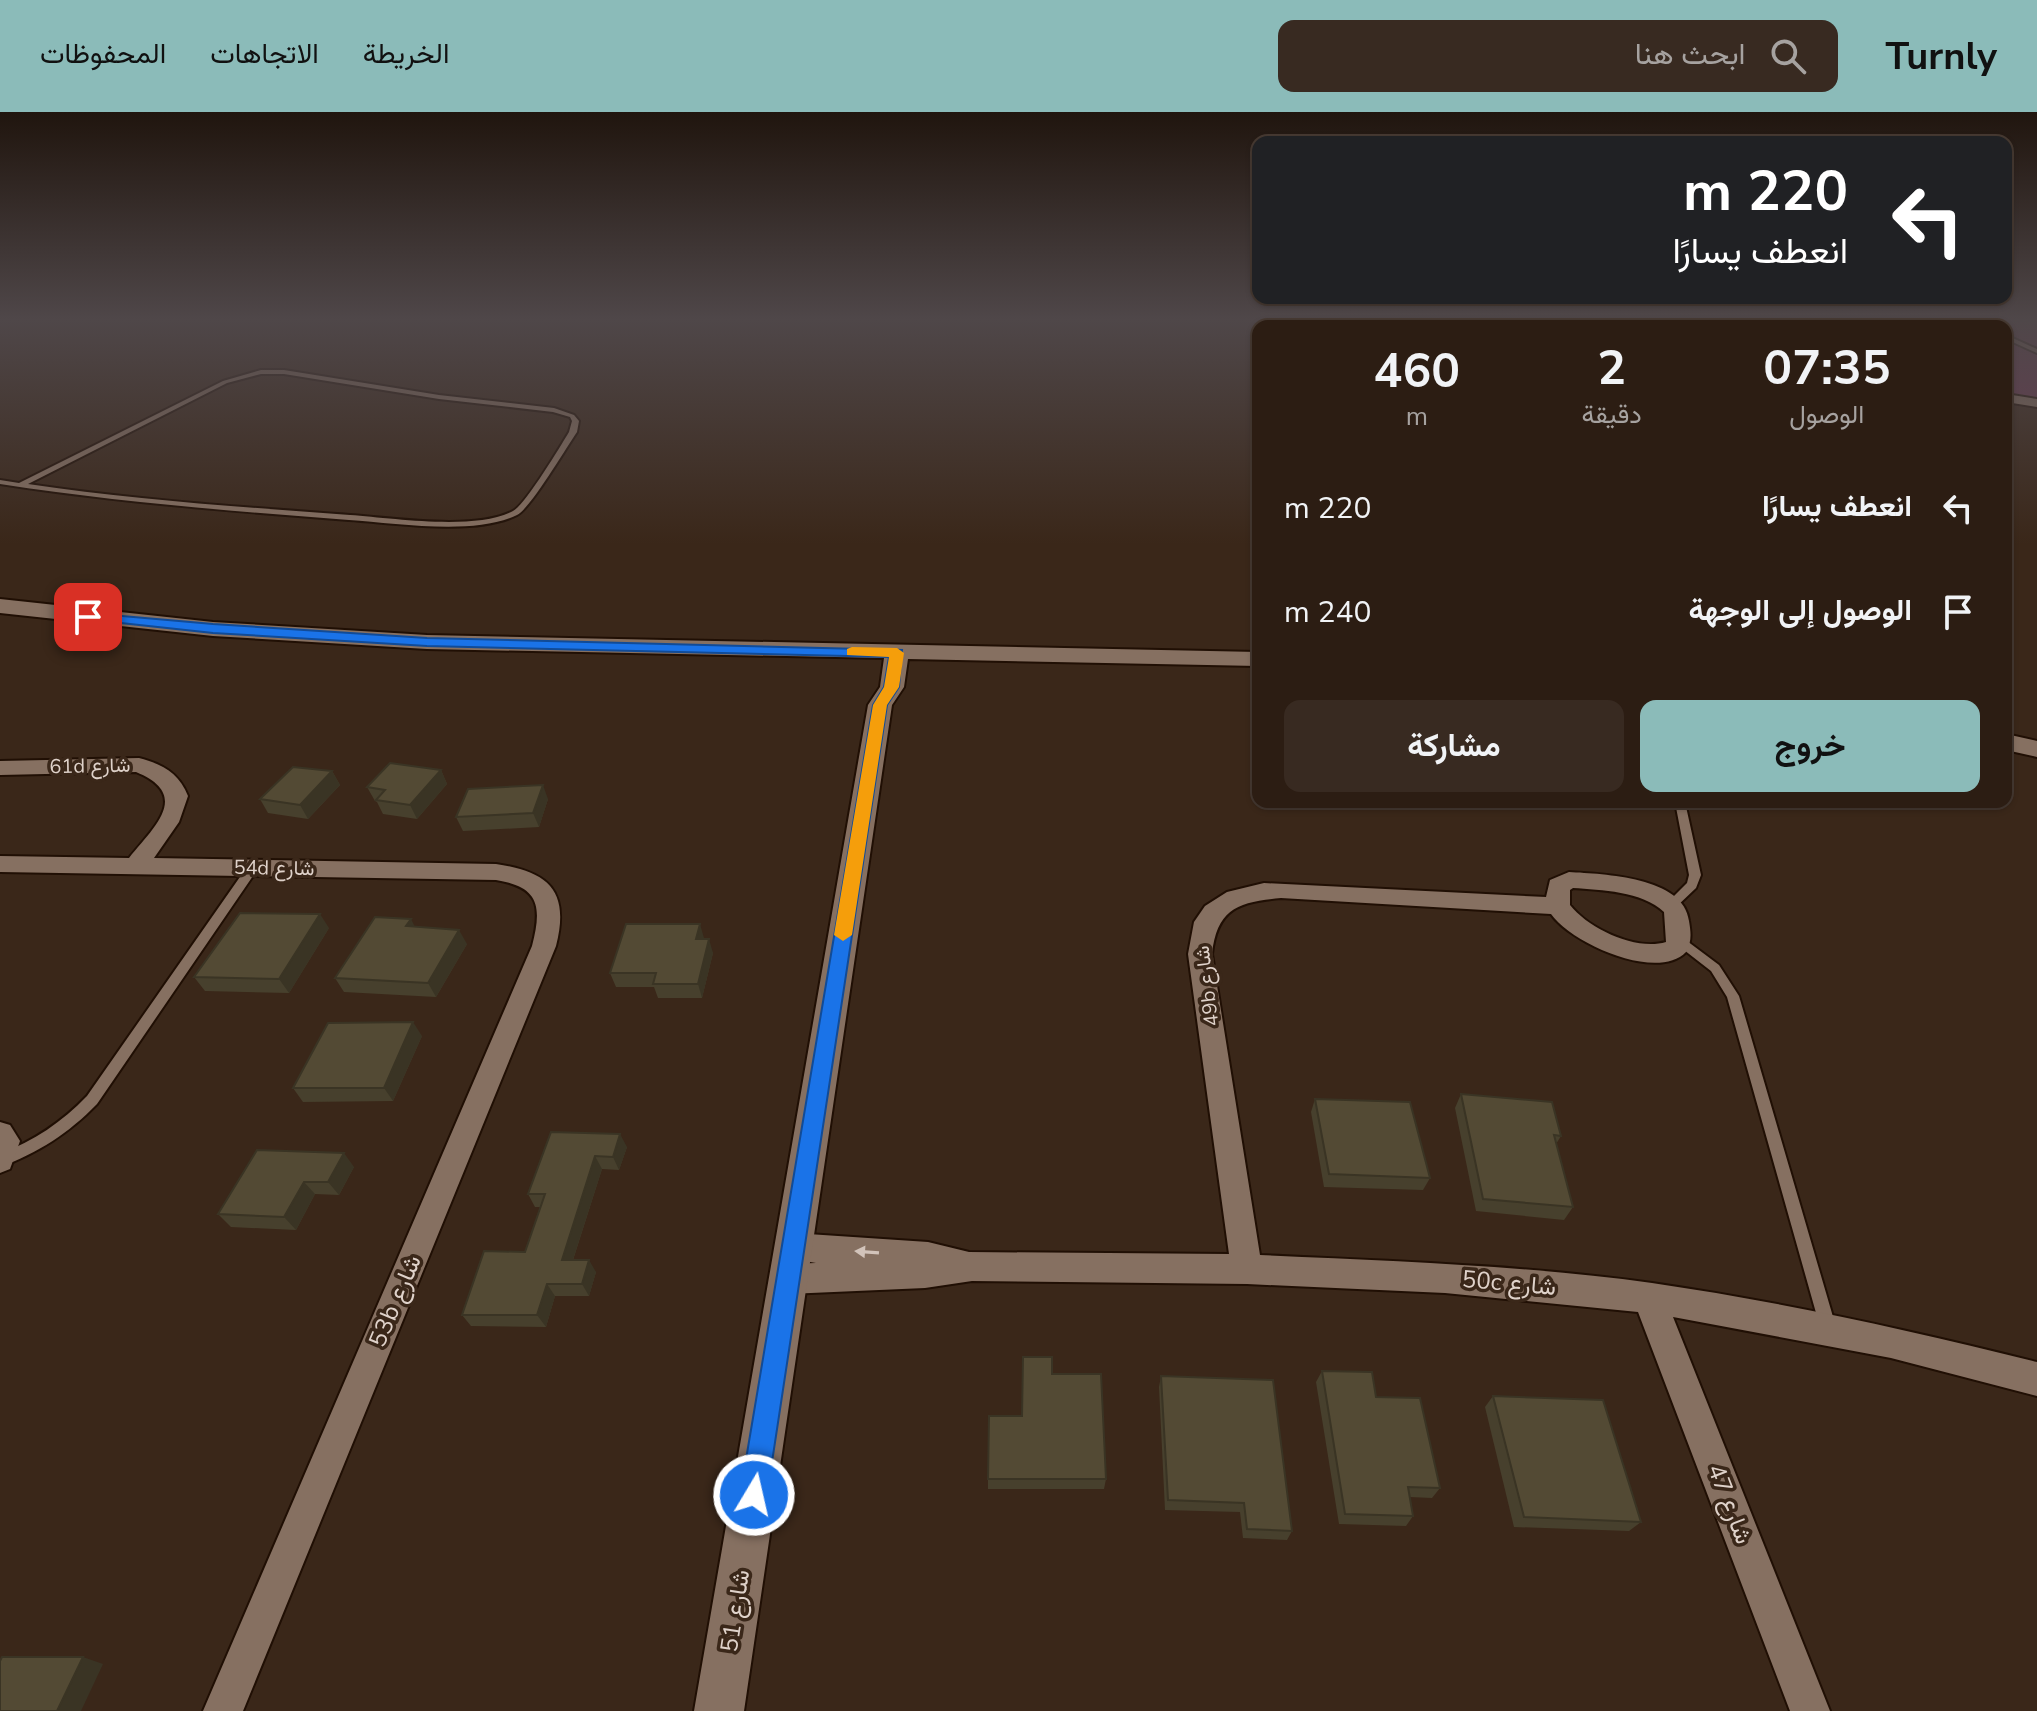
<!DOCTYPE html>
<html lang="ar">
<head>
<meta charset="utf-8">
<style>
	:root { --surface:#2c1d13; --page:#382a21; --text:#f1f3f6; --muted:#a6a2a0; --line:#483b33; --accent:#8bbbb9 }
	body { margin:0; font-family:"Nunito Sans",Vazirmatn,sans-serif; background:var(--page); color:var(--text); direction:rtl; height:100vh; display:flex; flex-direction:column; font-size:30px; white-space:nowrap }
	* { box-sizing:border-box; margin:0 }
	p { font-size:26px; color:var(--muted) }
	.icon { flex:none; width:44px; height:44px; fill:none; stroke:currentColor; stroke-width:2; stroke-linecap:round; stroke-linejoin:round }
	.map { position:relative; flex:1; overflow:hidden; direction:ltr }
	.panel { position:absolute; left:1252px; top:208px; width:760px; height:488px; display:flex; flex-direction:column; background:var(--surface); border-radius:16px; box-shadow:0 2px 6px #0004,0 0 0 2px var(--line); direction:rtl }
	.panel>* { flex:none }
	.hud { position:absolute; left:1252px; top:24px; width:760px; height:168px; border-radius:16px; box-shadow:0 2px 6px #0004,0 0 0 2px var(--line); direction:rtl; background:#202124; color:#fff; overflow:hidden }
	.pin { position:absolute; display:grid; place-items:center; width:68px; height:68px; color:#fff; margin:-34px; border-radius:16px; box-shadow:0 4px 12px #0006 }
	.me { position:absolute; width:88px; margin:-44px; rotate:9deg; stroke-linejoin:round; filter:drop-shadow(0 0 6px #0008) }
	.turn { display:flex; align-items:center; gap:28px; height:168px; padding:0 32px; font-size:36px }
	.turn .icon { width:104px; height:104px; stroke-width:2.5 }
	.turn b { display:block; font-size:56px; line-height:68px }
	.eta { display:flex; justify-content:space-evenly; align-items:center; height:136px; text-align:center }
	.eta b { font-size:48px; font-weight:700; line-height:56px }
	.action { display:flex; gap:16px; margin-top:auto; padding:16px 32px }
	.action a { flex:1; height:92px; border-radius:16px; background:var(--accent); color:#111; font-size:32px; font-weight:700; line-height:92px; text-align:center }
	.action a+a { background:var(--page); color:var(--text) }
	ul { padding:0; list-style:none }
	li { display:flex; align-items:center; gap:24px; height:104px; padding:0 32px }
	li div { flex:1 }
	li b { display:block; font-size:30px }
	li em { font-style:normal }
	header { display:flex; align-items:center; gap:48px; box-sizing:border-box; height:112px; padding:0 40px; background:var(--accent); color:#111 }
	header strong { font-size:38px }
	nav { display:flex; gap:44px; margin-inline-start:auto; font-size:28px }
	.search { width:560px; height:72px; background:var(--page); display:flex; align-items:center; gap:20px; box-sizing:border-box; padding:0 28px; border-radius:16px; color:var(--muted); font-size:30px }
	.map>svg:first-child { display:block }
	.green { fill:#6e3854 }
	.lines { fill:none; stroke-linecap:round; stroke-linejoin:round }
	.service-casing { stroke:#200f04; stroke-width:4 }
	.minor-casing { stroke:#200f04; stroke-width:4 }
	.tertiary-casing { stroke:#200f04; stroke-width:4 }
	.service { fill:#867061; fill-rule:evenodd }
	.minor { fill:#867061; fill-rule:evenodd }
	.tertiary { fill:#867061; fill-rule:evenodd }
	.wall { fill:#47402d }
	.shaded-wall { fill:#3a3424 }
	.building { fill:#534a34; stroke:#3a3424; stroke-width:2 }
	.oneway { fill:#d2c3ba }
	.route { fill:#1a73e8; stroke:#114b97; stroke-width:2 }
	.slow { fill:#f59e0b }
	.labels { text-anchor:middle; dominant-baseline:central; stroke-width:7; stroke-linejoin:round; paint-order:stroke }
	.street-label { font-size:20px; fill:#dfd2ca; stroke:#3a2719 }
	.near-street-label { font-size:24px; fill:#dfd2ca; stroke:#3a2719 }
</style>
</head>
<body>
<header>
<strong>Turnly</strong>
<div class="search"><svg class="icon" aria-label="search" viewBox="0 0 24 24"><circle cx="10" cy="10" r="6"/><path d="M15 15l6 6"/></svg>ابحث هنا</div>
<nav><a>الخريطة</a><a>الاتجاهات</a><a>المحفوظات</a></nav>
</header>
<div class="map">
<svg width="2037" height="1599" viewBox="0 0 2037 1599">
	<rect width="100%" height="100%" fill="#3a2719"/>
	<!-- green -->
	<polygon class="green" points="1630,208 2037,208 2037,290 2006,285 2006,214 1658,214"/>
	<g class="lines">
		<defs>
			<g id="service">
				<polygon points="1675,208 1682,208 1689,214 1682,214"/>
				<polygon points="1736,208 1746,208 1768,214 1757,214"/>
				<polygon points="1902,208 1909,208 1902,214 1895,214"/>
				<polygon points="1975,208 1982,208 1989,214 1982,214"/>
				<polygon points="2006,223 2037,237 2037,241 2006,227"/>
				<path d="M261 258H284L439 283 554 296 574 303 579 309 577 320C566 336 530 397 517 403 475 424 396 411 349 408 232 399 116 390 0 372V368L19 371 223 269ZM261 262H284L439 287 553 300 570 305 572 309 569 320C560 335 525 393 513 399 475 419 393 406 350 403 242 395 135 388 28 372L227 271Z"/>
				<polygon points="1675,690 1685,690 1701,763 1696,776 1676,795 1672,796 1666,792 1687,771 1689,763"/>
				<path d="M253 751 259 755 257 758 97 992C69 1021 38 1041 0 1055V1042C34 1029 62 1010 87 984L249 752Z"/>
				<polygon points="1679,823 1719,853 1739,884 1836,1215 1834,1221 1828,1223 1822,1221 1820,1215 1727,885 1711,859 1675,831 1673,828 1675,825"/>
			</g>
			<g id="minor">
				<polygon points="1619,208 1640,208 1658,214 1636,214"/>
				<polygon points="2006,282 2037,287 2037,295 2006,290"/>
				<path d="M139 646C162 652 179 661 188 684L179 710 154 746 496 752C549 760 570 779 556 834L243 1599H203L532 834C542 795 540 775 496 768L0 760V744L129 746C154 715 192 683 136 660L0 663V649Z"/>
				<path d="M1569 760C1604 762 1684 765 1689 809 1691 821 1692 829 1686 840 1657 870 1571 831 1551 802L1281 786C1239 790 1217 796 1212 842L1260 1143C1391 1149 1523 1153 1652 1171 1782 1190 1910 1218 2037 1250V1284L1891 1246 1673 1205 1830 1599H1790L1638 1200 1445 1181 1247 1172 972 1169 925 1176 788 1182 777 1178 772 1167 777 1156 788 1152 816 1151 782 1145 778 1135 782 1125 793 1121 928 1130 969 1140 1229 1142 1188 842 1194 810 1205 794 1227 780 1264 771 1546 785 1550 768ZM1573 776C1601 778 1642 779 1664 800L1666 830C1636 839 1589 817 1570 793V778Z"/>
				<polygon points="0,1010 10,1013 20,1029 10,1057 0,1061"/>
			</g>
			<g id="tertiary">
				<polygon points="0,487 213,510 427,523 1258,540 1258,554 908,547 904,575 892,593 744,1599 694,1599 868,593 880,575 884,546 427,537 213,524 0,501"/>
				<polygon points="2006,622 2037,629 2037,645 2006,638"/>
			</g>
		</defs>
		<!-- service casing -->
		<use href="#service" class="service-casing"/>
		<!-- minor casing -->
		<use href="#minor" class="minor-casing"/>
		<!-- tertiary casing -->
		<use href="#tertiary" class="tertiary-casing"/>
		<!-- service -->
		<use href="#service" class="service"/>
		<!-- minor -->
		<use href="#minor" class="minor"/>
		<!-- tertiary -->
		<use href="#tertiary" class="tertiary"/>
	</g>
	<!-- wall -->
	<g class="wall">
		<polygon points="1405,208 1637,208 1636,214 1430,214"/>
		<polygon points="441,658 447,672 417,707 383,702 377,690 375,689 367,675"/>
		<polygon points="332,659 340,673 308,707 268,701 260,687"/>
		<polygon points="548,687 539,715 463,719 456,705"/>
		<polygon points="329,816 289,881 205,879 194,865"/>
		<polygon points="704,826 713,841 702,886 658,886 654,875 616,875 610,861"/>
		<polygon points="467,832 436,885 344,880 335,866"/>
		<polygon points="422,924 393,989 303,990 293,976"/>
		<polygon points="1461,982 1561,1024 1556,1032 1573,1095 1564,1108 1476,1099 1455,996"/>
		<polygon points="1315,987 1430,1066 1423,1078 1324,1075 1311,1000"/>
		<polygon points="551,1020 627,1035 619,1058 602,1057 573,1148 596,1160 589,1184 555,1184 546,1215 471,1214 462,1203 525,1140 540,1095 535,1095 528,1082"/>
		<polygon points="257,1038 354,1055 339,1083 315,1082 296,1118 231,1115 218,1102"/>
		<polygon points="1322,1259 1376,1285 1440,1376 1432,1386 1410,1385 1413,1404 1406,1414 1339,1412 1316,1270"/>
		<polygon points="1052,1262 1106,1367 1104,1377 988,1377 988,1367 1022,1304"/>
		<polygon points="1161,1264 1292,1419 1287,1428 1243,1426 1240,1400 1165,1398 1159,1275"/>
		<polygon points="1493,1284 1641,1410 1629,1419 1514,1415 1485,1295"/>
	</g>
	<!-- shaded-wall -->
	<g class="shaded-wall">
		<polygon points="1501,208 1507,208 1505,214 1493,214"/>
		<polygon points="441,658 447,672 417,707 410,693"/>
		<polygon points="332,659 340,673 308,707 300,693"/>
		<polygon points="543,673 548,687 539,715 533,701"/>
		<polygon points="320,802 329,816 289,881 279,867"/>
		<polygon points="411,807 418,821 406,814"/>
		<polygon points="700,812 704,826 700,841 696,827"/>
		<polygon points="459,818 467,832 436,885 428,871"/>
		<polygon points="709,827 713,841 702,886 698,872"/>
		<polygon points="413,910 422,924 393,989 384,976"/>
		<polygon points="620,1022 627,1035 619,1058 613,1045"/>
		<polygon points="344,1041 354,1055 339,1083 328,1070"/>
		<polygon points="595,1044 602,1057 569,1160 562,1148"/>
		<polygon points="304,1070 315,1082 296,1118 284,1105"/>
		<polygon points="589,1148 596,1160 589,1184 582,1172"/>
		<polygon points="547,1172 555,1184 546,1215 537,1203"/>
		<polygon points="83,1545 103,1552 81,1599 57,1599"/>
	</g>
	<!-- building -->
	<g class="building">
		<polygon points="1470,208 1501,208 1493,213"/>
		<polygon points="1526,208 1632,208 1638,210 1632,214 1553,214"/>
		<polygon points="390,651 441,658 410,693 376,688 385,678 367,675"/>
		<polygon points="293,655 332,659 300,693 260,687"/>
		<polygon points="543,673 533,701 456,705 468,677"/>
		<polygon points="240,801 320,802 279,867 194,865"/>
		<polygon points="375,805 411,807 406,814 459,818 428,871 335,866"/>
		<polygon points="626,812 700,812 696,827 709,827 698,872 653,872 656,861 610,861"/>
		<polygon points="413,910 384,976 293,976 328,911"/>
		<polygon points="1461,982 1552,990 1561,1024 1554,1023 1573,1095 1483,1087"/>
		<polygon points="1315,987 1410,990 1430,1066 1329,1062"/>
		<polygon points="551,1020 620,1022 613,1045 595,1044 562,1148 589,1148 582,1172 547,1172 537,1203 462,1203 484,1139 525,1140 545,1082 528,1082"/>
		<polygon points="257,1038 344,1041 328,1070 304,1070 284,1105 218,1102"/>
		<polygon points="1023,1245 1052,1245 1052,1262 1101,1262 1106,1367 988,1367 989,1304 1022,1304"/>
		<polygon points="1322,1259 1372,1260 1376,1285 1420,1286 1440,1376 1408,1375 1413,1404 1345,1402"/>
		<polygon points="1161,1264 1273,1268 1292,1419 1247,1417 1244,1391 1168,1388"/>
		<polygon points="1493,1284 1603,1288 1641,1410 1524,1405"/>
		<polygon points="2,1545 83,1545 57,1599 0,1599 0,1549"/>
	</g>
	<!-- one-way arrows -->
	<defs><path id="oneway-solid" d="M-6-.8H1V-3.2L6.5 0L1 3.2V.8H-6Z" transform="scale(2)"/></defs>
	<use class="oneway" href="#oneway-solid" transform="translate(867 1140) rotate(-176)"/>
	<!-- sky -->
	<linearGradient id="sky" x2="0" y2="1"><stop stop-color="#20150e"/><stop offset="0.48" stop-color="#4f4749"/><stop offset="1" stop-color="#4f4749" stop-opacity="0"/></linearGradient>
	<rect width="2037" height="432" fill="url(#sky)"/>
	<!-- route -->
	<polygon class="route" points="88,501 213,512 427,526 902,538 899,575 887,593 767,1383 763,1393 754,1397 744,1393 740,1383 873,593 884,575 889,545 427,534 213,521 84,507 82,505"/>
	<!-- slow -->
	<polygon class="slow" points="852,535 897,536 904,541 899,575 887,593 852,823 843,829 834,823 873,593 884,575 889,545 847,543 847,537"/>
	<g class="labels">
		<!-- street labels -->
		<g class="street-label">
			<text transform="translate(90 654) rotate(-1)">61d شارع</text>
			<text transform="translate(274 756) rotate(1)">54d شارع</text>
			<text transform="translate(1207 874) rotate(-97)">49b شارع</text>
		</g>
		<!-- near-street labels -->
		<g class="near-street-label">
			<text transform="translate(1509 1171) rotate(5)">50c شارع</text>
			<text transform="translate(395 1189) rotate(-67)">53b شارع</text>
			<text transform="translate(1730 1392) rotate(69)">شارع 47</text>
			<text transform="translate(735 1499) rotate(-81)">شارع 51</text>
		</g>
	</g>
</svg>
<div class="pin" style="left:88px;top:505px;background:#d93025"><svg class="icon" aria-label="arrive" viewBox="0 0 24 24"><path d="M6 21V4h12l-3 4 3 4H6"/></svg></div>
<svg class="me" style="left:754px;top:1383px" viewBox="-20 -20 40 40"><circle r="17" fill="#1a73e8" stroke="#fff" stroke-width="3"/><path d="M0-11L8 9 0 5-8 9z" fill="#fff"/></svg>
<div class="hud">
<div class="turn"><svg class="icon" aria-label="left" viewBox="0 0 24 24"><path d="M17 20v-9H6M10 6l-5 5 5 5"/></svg><div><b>220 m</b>انعطف يسارًا</div></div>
</div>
<section class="panel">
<div class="eta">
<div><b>07:35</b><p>الوصول</p></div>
<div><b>2</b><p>دقيقة</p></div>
<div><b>460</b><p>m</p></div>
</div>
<ul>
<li><svg class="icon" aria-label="left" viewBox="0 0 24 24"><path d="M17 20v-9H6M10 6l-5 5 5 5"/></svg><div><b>انعطف يسارًا</b></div><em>220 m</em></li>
<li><svg class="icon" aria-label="arrive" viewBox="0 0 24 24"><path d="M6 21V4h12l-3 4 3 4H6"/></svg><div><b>الوصول إلى الوجهة</b></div><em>240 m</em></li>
</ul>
<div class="action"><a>خروج</a><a>مشاركة</a></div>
</section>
</div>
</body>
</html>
